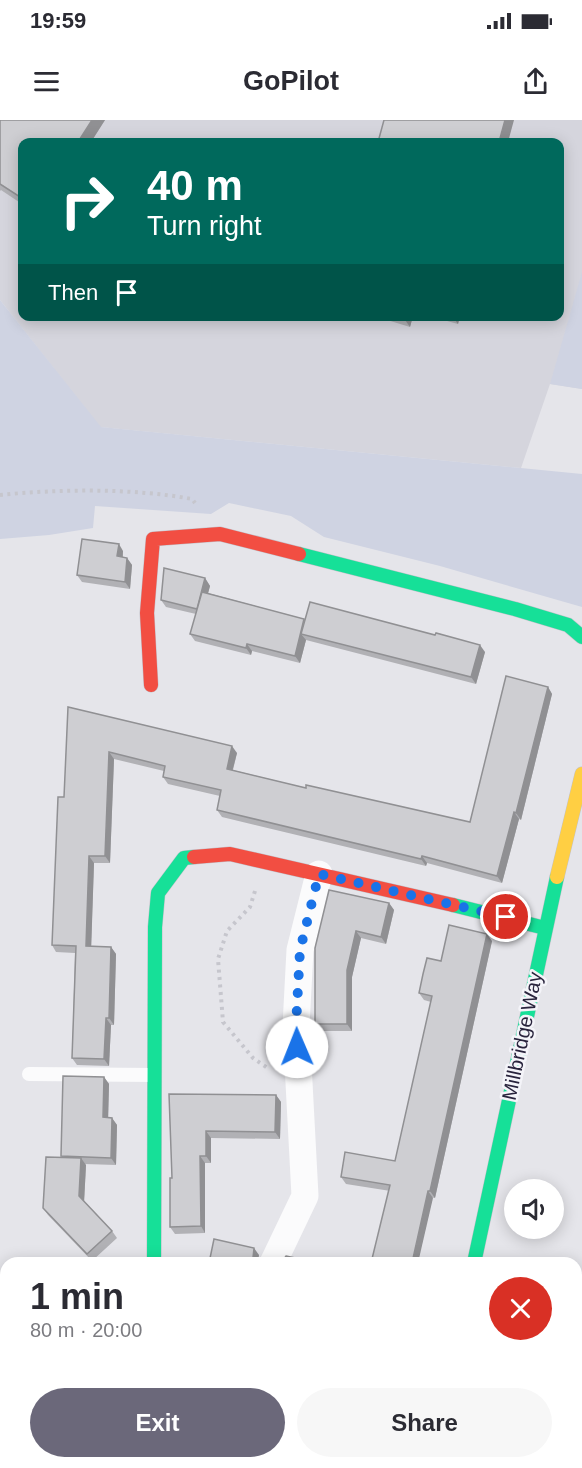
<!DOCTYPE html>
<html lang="en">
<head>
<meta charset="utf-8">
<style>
	:root { --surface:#fff; --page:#f7f7f7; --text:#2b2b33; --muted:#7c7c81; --accent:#6b687a }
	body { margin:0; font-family:Helvetica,sans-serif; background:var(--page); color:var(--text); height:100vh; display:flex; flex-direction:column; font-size:22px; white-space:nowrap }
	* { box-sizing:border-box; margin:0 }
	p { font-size:20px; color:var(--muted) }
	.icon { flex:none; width:33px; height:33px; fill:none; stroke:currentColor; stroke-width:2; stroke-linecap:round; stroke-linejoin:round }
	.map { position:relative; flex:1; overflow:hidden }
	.details { position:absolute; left:0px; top:1137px; width:582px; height:212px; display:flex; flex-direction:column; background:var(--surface); border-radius:18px 18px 0 0; box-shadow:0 3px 15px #0003 }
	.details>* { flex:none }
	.top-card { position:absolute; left:18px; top:18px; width:546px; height:183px; border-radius:12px; box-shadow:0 3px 15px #0003; background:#00695c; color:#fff; overflow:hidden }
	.buttons { position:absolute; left:504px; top:1059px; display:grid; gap:12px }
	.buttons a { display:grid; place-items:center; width:60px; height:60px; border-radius:50%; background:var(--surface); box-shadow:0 3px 15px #0003; font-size:30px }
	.pin { position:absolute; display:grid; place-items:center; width:51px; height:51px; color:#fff; margin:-26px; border:3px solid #fff; border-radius:50%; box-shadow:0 2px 6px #0007 }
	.me { position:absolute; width:66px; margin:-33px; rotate:359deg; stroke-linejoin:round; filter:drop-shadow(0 0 4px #0008) }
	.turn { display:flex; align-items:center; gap:21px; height:126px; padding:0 30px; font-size:27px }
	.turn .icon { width:78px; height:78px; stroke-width:2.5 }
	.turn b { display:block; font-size:42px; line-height:51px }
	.then { display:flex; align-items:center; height:57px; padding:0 30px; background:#0003; gap:12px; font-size:22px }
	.round { display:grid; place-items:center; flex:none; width:63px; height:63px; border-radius:32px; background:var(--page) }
	.head { display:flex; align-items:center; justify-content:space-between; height:102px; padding:0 30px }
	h1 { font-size:36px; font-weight:600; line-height:45px }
	.action { display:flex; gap:12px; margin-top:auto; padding:12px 30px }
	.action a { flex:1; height:69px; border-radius:36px; background:var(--accent); color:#fff; font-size:24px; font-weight:600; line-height:69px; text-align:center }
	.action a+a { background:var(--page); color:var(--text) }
	.status { display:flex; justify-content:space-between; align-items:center; height:42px; padding:0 30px; background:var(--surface); direction:ltr }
	.status svg { height:16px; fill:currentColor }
	header { display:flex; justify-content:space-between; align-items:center; height:78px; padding:0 30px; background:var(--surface); font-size:27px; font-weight:600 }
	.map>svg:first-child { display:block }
	.built { fill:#d5d5dd; fill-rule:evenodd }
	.green { fill:#cfd3e2 }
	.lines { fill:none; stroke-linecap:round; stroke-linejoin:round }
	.fast-casing { stroke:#c3c2ca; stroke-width:15 }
	.slow-casing { stroke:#c3c2ca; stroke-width:15 }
	.jam-casing { stroke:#c3c2ca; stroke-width:15 }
	.path { stroke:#c6c6cd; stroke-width:4; stroke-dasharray:3 4.5; stroke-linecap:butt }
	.lane { stroke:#fbfbfc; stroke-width:14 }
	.street { stroke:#fbfbfc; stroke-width:27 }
	.fast { stroke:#16e098; stroke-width:14 }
	.slow { stroke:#ffcf43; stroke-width:14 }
	.jam { stroke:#f24e42; stroke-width:14 }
	.wall { fill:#b1b1b5 }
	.shaded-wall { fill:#909093 }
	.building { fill:#ceced2; stroke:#909093; stroke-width:1.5 }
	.route { stroke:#1a73e8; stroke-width:10; stroke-dasharray:0 18 }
	.labels { text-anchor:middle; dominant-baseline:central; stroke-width:5; stroke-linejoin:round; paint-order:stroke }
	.street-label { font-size:20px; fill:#29243d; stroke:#f4f4f9 }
</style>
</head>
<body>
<div class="status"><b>19:59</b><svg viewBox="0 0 49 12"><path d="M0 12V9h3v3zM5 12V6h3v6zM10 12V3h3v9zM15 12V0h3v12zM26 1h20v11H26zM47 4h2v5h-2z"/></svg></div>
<header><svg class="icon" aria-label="menu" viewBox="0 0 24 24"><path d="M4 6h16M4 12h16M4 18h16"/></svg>GoPilot<svg class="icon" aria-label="share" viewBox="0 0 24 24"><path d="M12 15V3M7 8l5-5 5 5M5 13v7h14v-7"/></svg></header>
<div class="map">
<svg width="582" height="1348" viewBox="0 0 582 1348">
	<rect width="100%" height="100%" fill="#e5e5ea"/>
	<!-- built -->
	<path class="built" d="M0 0H582V269L550 264 521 348 100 307 0 180ZM22 22H560V196H22Z"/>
	<!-- green -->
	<g class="green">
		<polygon points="582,152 582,269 550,264"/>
		<polygon points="0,180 101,307 582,354 582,487 440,446 324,417 291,396 229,383 211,394 95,386 93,408 49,415 0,419"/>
	</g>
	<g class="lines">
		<defs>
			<g id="fast">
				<polyline points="299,434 515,489 568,505 582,517"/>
				<polyline points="453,785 545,808"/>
				<polyline points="154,1143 155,807 158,773 184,738 194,737"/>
				<polyline points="474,1143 557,757"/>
			</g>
			<polyline id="slow" points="557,757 582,654"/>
			<g id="jam">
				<polyline points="151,565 147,493 153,419 220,414 299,434"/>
				<polyline points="194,737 230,734 453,785"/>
			</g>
		</defs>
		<!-- fast casing -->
		<use href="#fast" class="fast-casing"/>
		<!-- slow casing -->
		<use href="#slow" class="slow-casing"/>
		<!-- jam casing -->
		<use href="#jam" class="jam-casing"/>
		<!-- path -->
		<g class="path">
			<path d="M0 375C59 369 133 368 192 379L195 383"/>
			<polyline points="255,771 250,787 227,811 218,839 223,902 253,938 269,949"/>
		</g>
		<!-- lane -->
		<polyline class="lane" points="29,954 154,955"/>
		<!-- street -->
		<g class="street">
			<polyline points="273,1143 305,1076 296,906 300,830 319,754"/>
			<polyline points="135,1342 136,1348"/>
			<polyline points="426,1348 427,1342"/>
		</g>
		<!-- fast -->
		<use href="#fast" class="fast"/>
		<!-- slow -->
		<use href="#slow" class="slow"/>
		<!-- jam -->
		<use href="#jam" class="jam"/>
	</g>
	<!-- wall -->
	<g class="wall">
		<polygon points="0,0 105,0 91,22 22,22 22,84 1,70 0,71"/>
		<polygon points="374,196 413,196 410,207"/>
		<polygon points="429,196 460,196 458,204"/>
		<polygon points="123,431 123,437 127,438 132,445 130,469 82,462 77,455"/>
		<polygon points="205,458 210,466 208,473 304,499 485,532 476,564 306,520 300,543 252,531 251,535 195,521 190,514 196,494 166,487 161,480"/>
		<polygon points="548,567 552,574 521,700 519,699 502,763 427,743 426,746 222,697 217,690 220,676 168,664 163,657 164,651 114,639 110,743 94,743 91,827 111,827 116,834 114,905 111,905 109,946 77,945 72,938 75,833 56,832 52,825 64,677 68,587 237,633 233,650 306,668 470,702"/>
		<polygon points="389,783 394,790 386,824 361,818 352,857 352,911 320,911 315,904 315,828"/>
		<polygon points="492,821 435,1078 346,1064 341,1057 395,1041 431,882 424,880 419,873 441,841"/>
		<polygon points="104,957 109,964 108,997 112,998 117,1005 116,1045 84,1044 86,1045 84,1081 112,1111 117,1118 92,1141 48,1095 43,1088 62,1037 61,1036"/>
		<polygon points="169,974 276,975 281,982 280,1019 211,1018 211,1043 205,1043 205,1113 175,1114 170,1107 172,1058"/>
	</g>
	<!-- shaded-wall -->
	<g class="shaded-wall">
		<polygon points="92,0 105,0 91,22 78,22"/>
		<polygon points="505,0 514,0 508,22 499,22"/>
		<polygon points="404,196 413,196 410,207 403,197"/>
		<polygon points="452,196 460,196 458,204"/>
		<polygon points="119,424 123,431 122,443 117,436"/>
		<polygon points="127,438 132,445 130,469 125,462"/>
		<polygon points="205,458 210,466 202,496 197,489"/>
		<polygon points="304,499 301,514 306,520 300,543 295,536"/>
		<polygon points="247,524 252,531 251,535 246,528"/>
		<polygon points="480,525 485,532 476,564 471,557"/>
		<polygon points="548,567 552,574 521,700 516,693"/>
		<polygon points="232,626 237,633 231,656 227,649"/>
		<polygon points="109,632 114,639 110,743 105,736"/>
		<polygon points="514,692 519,699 502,763 497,756"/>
		<polygon points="89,736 94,743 91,833 86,826"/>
		<polygon points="422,736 427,743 426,746 421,739"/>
		<polygon points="389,783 394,790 386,824 381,817"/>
		<polygon points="356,811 361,818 352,857 352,911 347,904 347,850"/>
		<polygon points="487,814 492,821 435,1078 430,1071"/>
		<polygon points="111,827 116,834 114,905 109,898"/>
		<polygon points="106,898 111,905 109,946 104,939"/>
		<polygon points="104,957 109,964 108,1004 103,997"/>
		<polygon points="276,975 281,982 280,1019 275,1012"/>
		<polygon points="112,998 117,1005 116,1045 111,1038"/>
		<polygon points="206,1011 211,1018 211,1043 206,1036"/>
		<polygon points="200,1036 205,1043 205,1113 201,1106"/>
		<polygon points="81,1038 86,1045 84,1083 79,1076"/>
		<polygon points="428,1071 433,1078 418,1143 412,1143"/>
		<polygon points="254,1128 259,1135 258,1143 255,1143 253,1138"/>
		<rect x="63" y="1342" width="5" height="6"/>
		<polygon points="367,1342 373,1342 372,1348 365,1348"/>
	</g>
	<!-- building -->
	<g class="building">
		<polygon points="0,0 92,0 78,22 22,22 22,74 20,77 0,64"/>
		<polygon points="384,0 505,0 499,22 378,22"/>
		<polygon points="82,419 119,424 117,436 127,438 125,462 77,455"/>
		<polygon points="164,448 205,458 197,489 161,480"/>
		<polygon points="202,472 304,499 295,536 247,524 246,528 190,514"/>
		<polygon points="310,482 435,515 436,513 480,525 471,557 301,514"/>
		<polygon points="506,556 548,567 516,693 514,692 497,756 422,736 421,739 217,690 221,670 163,657 165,646 109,632 105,736 89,736 86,826 111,827 109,898 106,898 104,939 72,938 76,826 52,825 58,677 64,677 68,587 232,626 227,649 306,668 306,665 470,702"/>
		<polygon points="329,770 389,783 381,817 356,811 347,850 347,904 315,904 315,828"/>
		<polygon points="449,805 487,814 430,1071 428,1071 412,1143 371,1143 390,1065 341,1057 345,1032 395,1041 432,876 419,873 423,854 427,838 441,841"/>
		<polygon points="63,956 104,957 103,997 112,998 111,1038 61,1036"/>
		<polygon points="169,974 276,975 275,1012 206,1011 206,1036 200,1036 201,1106 170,1107 170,1058 172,1058"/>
		<polygon points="46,1037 81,1038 79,1076 112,1111 87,1134 43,1088"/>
		<polygon points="214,1119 254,1128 253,1138 255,1143 209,1143"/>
		<polygon points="286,1136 318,1143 281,1143"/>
		<polygon points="34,1342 63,1342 63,1348 33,1348"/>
		<polygon points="323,1342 367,1342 365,1348 322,1348"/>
	</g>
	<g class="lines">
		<!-- route -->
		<polyline class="route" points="297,927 296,906 300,830 319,754 506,797"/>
	</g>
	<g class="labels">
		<!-- street labels -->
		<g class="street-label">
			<text transform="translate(522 916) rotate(-78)">Millbridge Way</text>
		</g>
	</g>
</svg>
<div class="buttons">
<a><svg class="icon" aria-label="sound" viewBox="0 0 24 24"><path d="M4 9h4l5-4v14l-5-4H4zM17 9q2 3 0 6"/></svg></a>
</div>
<div class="pin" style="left:506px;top:797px;background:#d93025"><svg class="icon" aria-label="arrive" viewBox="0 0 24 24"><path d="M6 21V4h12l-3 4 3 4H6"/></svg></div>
<svg class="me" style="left:297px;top:927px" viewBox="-20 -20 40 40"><circle r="19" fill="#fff"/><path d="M0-13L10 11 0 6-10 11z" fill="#1a73e8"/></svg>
<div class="top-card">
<div class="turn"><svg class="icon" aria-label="right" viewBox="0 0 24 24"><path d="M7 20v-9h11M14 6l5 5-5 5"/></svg><div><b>40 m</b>Turn right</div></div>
<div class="then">Then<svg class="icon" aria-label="arrive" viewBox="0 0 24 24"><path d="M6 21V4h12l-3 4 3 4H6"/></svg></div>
</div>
<section class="details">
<div class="head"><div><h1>1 min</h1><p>80 m · 20:00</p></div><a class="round" style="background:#d93025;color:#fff"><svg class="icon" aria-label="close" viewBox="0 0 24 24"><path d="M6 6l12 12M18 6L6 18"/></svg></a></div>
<div class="action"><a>Exit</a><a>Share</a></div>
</section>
</div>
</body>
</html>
